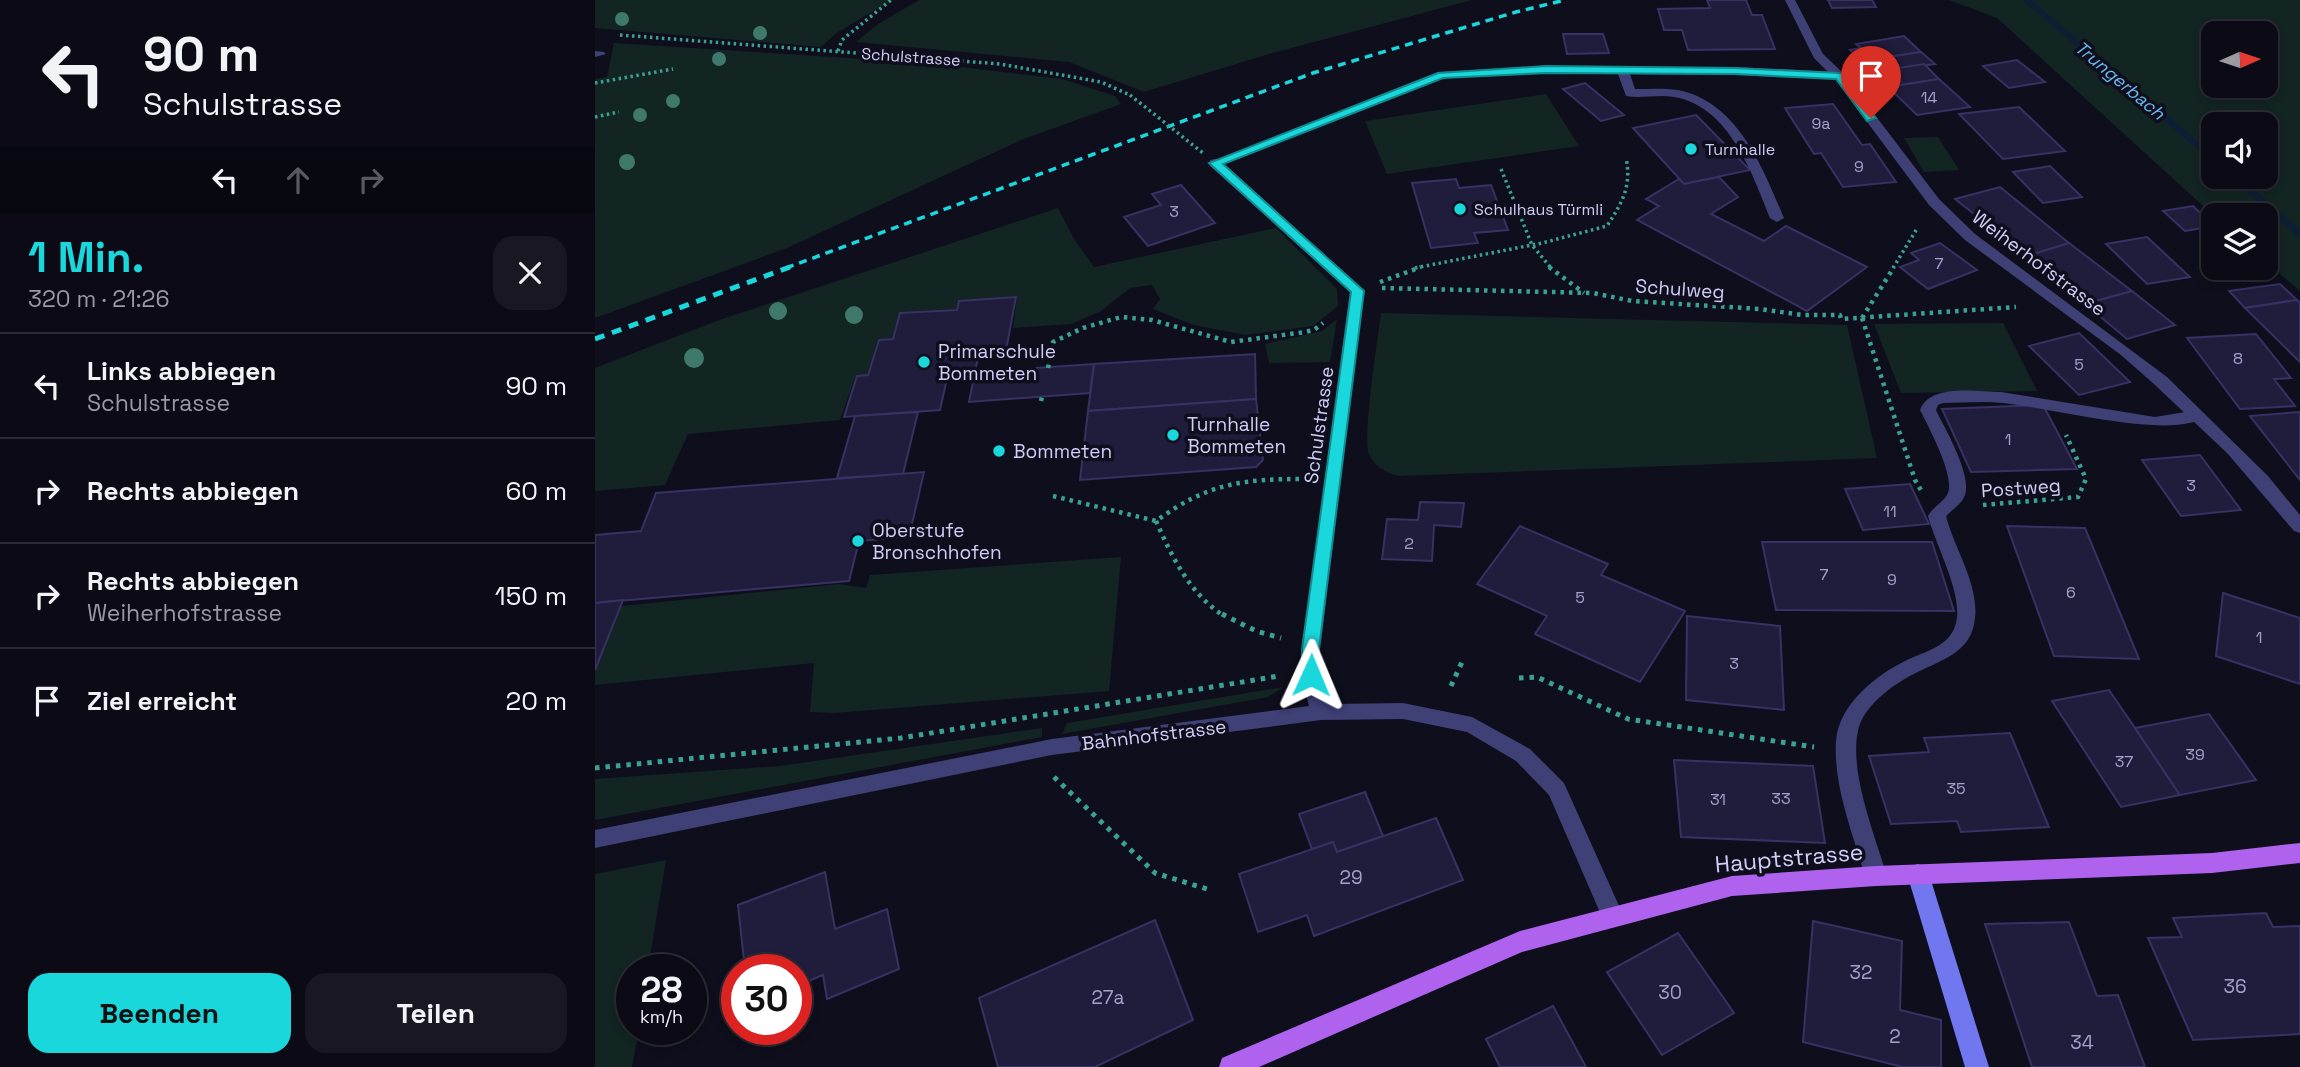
<!DOCTYPE html>
<html lang="de">
<head>
<meta charset="utf-8">
<style>
	:root { --surface:#0b0a15; --page:#191822; --text:#f1f3f6; --muted:#9a9aa0; --line:#2b2b34; --accent:#19d7db }
	body { margin:0; font-family:"Space Grotesk",sans-serif; background:var(--page); color:var(--text); height:100vh; display:flex; flex-direction:column; font-size:26px; white-space:nowrap }
	* { box-sizing:border-box; margin:0 }
	p { font-size:23px; color:var(--muted) }
	.icon { flex:none; width:38px; height:38px; fill:none; stroke:currentColor; stroke-width:2; stroke-linecap:round; stroke-linejoin:round }
	.map { position:relative; flex:1; overflow:hidden }
	.sheet { display:flex; flex-direction:column; background:var(--surface); width:595px }
	.sheet>* { flex:none }
	.top-card { background:#0b0a15; color:var(--text); overflow:hidden }
	.needle { width:46px; rotate:87deg }
	.buttons { position:absolute; left:1606px; top:21px; display:grid; gap:14px }
	.buttons a { display:grid; place-items:center; width:77px; height:77px; border-radius:14px; background:var(--surface); box-shadow:0 4px 10px #0003,0 0 0 2px var(--line); font-size:35px }
	.speed { position:absolute; left:21px; top:954px; display:flex; gap:14px; font-size:35px; font-weight:700; text-align:center }
	.speed>* { display:grid; place-content:center; width:91px; height:91px; border-radius:50%; background:var(--surface); box-shadow:0 4px 10px #0003,0 0 0 2px var(--line); line-height:1 }
	.speed small { font-size:18px; font-weight:400 }
	.speed .limit { border:10px solid #d22; background:#fff; color:#111 }
	.pin { position:absolute; display:grid; place-items:center; width:60px; height:60px; color:#fff; margin:-72px -30px; border-radius:50% 50% 50% 0; rotate:-45deg; box-shadow:0 0 7px #0007 }
	.pin .icon { rotate:45deg }
	.me { position:absolute; width:77px; margin:-38px; rotate:1deg; stroke-linejoin:round; filter:drop-shadow(0 0 5px #0008) }
	.turn { display:flex; align-items:center; gap:24px; height:147px; padding:0 28px; font-size:32px }
	.turn .icon { width:91px; height:91px; stroke-width:2.5 }
	.turn b { display:block; font-size:49px; line-height:60px }
	.lanes { display:flex; align-items:center; height:66px; padding:0 28px; background:#0003; justify-content:center; gap:35px; direction:ltr }
	.lanes .off { opacity:.35 }
	.round { display:grid; place-items:center; flex:none; width:74px; height:74px; border-radius:21px; background:var(--page) }
	.headline { display:flex; align-items:center; justify-content:space-between; height:119px; padding:0 28px }
	h1 { font-size:42px; font-weight:700; line-height:52px; color:var(--accent) }
	.button { display:flex; gap:14px; margin-top:auto; padding:14px 28px }
	.button a { flex:1; height:80px; border-radius:21px; background:var(--accent); color:#111; font-size:28px; font-weight:700; line-height:80px; text-align:center }
	.button a+a { background:var(--page); color:var(--text) }
	ul { padding:0; list-style:none }
	li { display:flex; align-items:center; gap:21px; height:105px; padding:0 28px; border-top:2px solid var(--line) }
	li div { flex:1 }
	li b { display:block; font-size:26px }
	li em { font-style:normal }
	main { display:flex; flex:1; min-height:0 }
	.map>svg:first-child { display:block }
	.green { fill:#122523; fill-rule:evenodd }
	.lines { fill:none; stroke-linecap:round; stroke-linejoin:round }
	.stream { fill:#0e1f35; fill-rule:evenodd }
	.building { fill:#201c3b; stroke:#373164; stroke-width:2 }
	.path-far2 { stroke:#3aa294; stroke-width:3.5; stroke-dasharray:2.5 3.5; stroke-linecap:butt }
	.path-far1 { stroke:#3aa294; stroke-width:4.5; stroke-dasharray:3.5 5; stroke-linecap:butt }
	.path { stroke:#3aa294; stroke-width:5; stroke-dasharray:4.5 6; stroke-linecap:butt }
	.lane { fill:#3e4076; fill-rule:evenodd }
	.street { fill:#3e4076; fill-rule:evenodd }
	.secondary { fill:#7077ef; fill-rule:evenodd }
	.primary { fill:#ae62ed; fill-rule:evenodd }
	.rail-far1 { stroke:#19d7db; stroke-width:3.5; stroke-dasharray:8 6; stroke-linecap:butt }
	.rail { stroke:#19d7db; stroke-width:5; stroke-dasharray:10 8; stroke-linecap:butt }
	.path-bridge { stroke:#3aa294; stroke-width:3.5; stroke-dasharray:2.5 3.5; stroke-linecap:butt }
	.tree { fill:#3e796c }
	.route { fill:#19d7db; stroke:#108c8e; stroke-width:2 }
	.poi-dot { fill:#19d7db; stroke:#0f0e1c; stroke-width:2.5 }
	.labels { text-anchor:middle; dominant-baseline:central; stroke-width:7; stroke-linejoin:round; paint-order:stroke }
	.far-street-label { font-size:16px; fill:#d0cff9; stroke:#0f0e1c }
	.number-label { font-size:16px; fill:#a4a2ca }
	.far-poi-label { font-size:16px; fill:#d0cff9; stroke:#0f0e1c; text-anchor:start }
	.far-water-label { font-size:18px; font-style:italic; fill:#68baee; stroke:#0f0e1c }
	.street-label { font-size:19px; fill:#d0cff9; stroke:#0f0e1c }
	.poi-label { font-size:19px; fill:#d0cff9; stroke:#0f0e1c; text-anchor:start }
	.near-number-label { font-size:19px; fill:#a4a2ca }
	.near-street-label { font-size:23px; fill:#d0cff9; stroke:#0f0e1c }
</style>
</head>
<body>
<main>
<section class="sheet">
<div class="top-card">
<div class="turn"><svg class="icon" aria-label="left" viewBox="0 0 24 24"><path d="M17 20v-9H6M10 6l-5 5 5 5"/></svg><div><b>90 m</b>Schulstrasse</div></div>
<div class="lanes"><svg class="icon" aria-label="left" viewBox="0 0 24 24"><path d="M17 20v-9H6M10 6l-5 5 5 5"/></svg><svg class="icon off" aria-label="ahead" viewBox="0 0 24 24"><path d="M12 20V5M6 11l6-6 6 6"/></svg><svg class="icon off" aria-label="right" viewBox="0 0 24 24"><path d="M7 20v-9h11M14 6l5 5-5 5"/></svg></div>
</div>
<div class="headline"><div><h1>1 Min.</h1><p>320 m · 21:26</p></div><a class="round"><svg class="icon" aria-label="close" viewBox="0 0 24 24"><path d="M6 6l12 12M18 6L6 18"/></svg></a></div>
<ul>
<li><svg class="icon" aria-label="left" viewBox="0 0 24 24"><path d="M17 20v-9H6M10 6l-5 5 5 5"/></svg><div><b>Links abbiegen</b><p>Schulstrasse</p></div><em>90 m</em></li>
<li><svg class="icon" aria-label="right" viewBox="0 0 24 24"><path d="M7 20v-9h11M14 6l5 5-5 5"/></svg><div><b>Rechts abbiegen</b></div><em>60 m</em></li>
<li><svg class="icon" aria-label="right" viewBox="0 0 24 24"><path d="M7 20v-9h11M14 6l5 5-5 5"/></svg><div><b>Rechts abbiegen</b><p>Weiherhofstrasse</p></div><em>150 m</em></li>
<li><svg class="icon" aria-label="arrive" viewBox="0 0 24 24"><path d="M6 21V4h12l-3 4 3 4H6"/></svg><div><b>Ziel erreicht</b></div><em>20 m</em></li>
</ul>
<div class="button"><a>Beenden</a><a>Teilen</a></div>
</section>
<div class="map">
<svg width="1705" height="1067" viewBox="0 0 1705 1067">
	<rect width="100%" height="100%" fill="#0f0e1c"/>
	<!-- green -->
	<g class="green">
		<polygon points="0,0 297,0 243,32 226,47 0,28"/>
		<polygon points="324,0 877,0 674,54 549,92 474,62 261,42 283,24"/>
		<path d="M1354 0H1705V291L1671 262V215L1619 216 1402 18ZM1671 33V86H1619V33ZM1671 124V177H1619V124Z"/>
		<polygon points="19,43 333,63 467,79 520,96 526,104 426,140 192,248 0,318 0,79 12,77"/>
		<polygon points="951,94 984,146 792,174 770,121"/>
		<polygon points="1343,137 1364,170 1329,172 1309,138"/>
		<polygon points="463,208 479,239 499,267 681,228 742,289 743,306 718,326 650,335 599,325 558,309 565,299 557,285 535,288 506,311 476,324 418,328 422,297 364,300 361,309 305,312 297,338 283,339 272,375 261,375 245,420 93,434 70,485 0,491 0,368 124,320"/>
		<path d="M786 313 1252 325 1282 458 803 476C791 472 779 467 774 454 767 438 783 337 786 313Z"/>
		<polygon points="742,319 735,362 674,363 670,344 727,331"/>
		<polygon points="1408,323 1442,391 1306,393 1279,324"/>
		<polygon points="526,557 514,691 239,713 215,712 219,663 0,685 0,664 17,607 244,584 271,588 275,575"/>
		<polygon points="688,687 673,697 467,734 472,723"/>
		<polygon points="447,728 447,737 0,820 0,779 185,766"/>
		<polygon points="71,860 53,969 37,970 37,1029 44,1029 37,1067 0,1067 0,874"/>
	</g>
	<g class="lines">
		<!-- stream -->
		<g class="stream">
			<polygon points="1427,0 1436,0 1619,155 1619,163"/>
			<polygon points="1634,177 1644,177 1705,229 1705,237 1702,236"/>
		</g>
	</g>
	<!-- building -->
	<g class="building">
		<polygon points="1112,0 1151,0 1157,15 1167,15 1180,49 1093,50 1087,30 1069,30 1063,9 1115,8"/>
		<polygon points="1233,0 1277,0 1281,7 1237,8"/>
		<polygon points="968,34 1008,34 1014,53 972,54"/>
		<polygon points="1309,36 1326,52 1266,61 1255,50 1266,48 1261,44"/>
		<polygon points="1326,52 1340,64 1278,72 1266,61"/>
		<polygon points="1422,60 1450,82 1414,88 1388,66"/>
		<polygon points="1329,64 1344,79 1293,87 1278,72"/>
		<polygon points="1344,79 1375,107 1322,115 1293,87"/>
		<polygon points="990,83 1029,115 1006,121 968,89"/>
		<polygon points="1238,104 1267,145 1275,144 1301,182 1248,187 1226,153 1219,154 1190,108"/>
		<polygon points="1424,107 1470,151 1408,159 1364,114"/>
		<polygon points="1101,115 1155,170 1089,184 1038,128"/>
		<polygon points="1455,166 1487,197 1448,203 1418,172"/>
		<polygon points="1124,177 1143,197 1116,214 1169,241 1191,226 1272,267 1212,311 1042,220 1064,206 1051,199 1084,179 1089,184"/>
		<polygon points="861,179 864,188 896,185 913,230 879,233 883,243 836,248 817,183"/>
		<polygon points="586,185 620,223 553,246 529,217 566,205 557,194"/>
		<polygon points="1405,187 1474,243 1432,256 1360,199"/>
		<polygon points="1598,206 1619,226 1590,231 1568,211"/>
		<polygon points="1552,237 1595,277 1552,284 1511,244"/>
		<polygon points="1345,243 1382,270 1333,289 1305,267 1324,260 1316,253"/>
		<polygon points="1474,243 1537,291 1490,304 1432,256"/>
		<polygon points="1685,284 1702,300 1650,308 1634,291"/>
		<polygon points="1537,291 1580,325 1532,339 1490,304"/>
		<polygon points="421,297 411,351 384,352 380,372 353,374 345,410 249,417 262,376 273,375 284,340 298,339 305,313 362,310 364,301"/>
		<polygon points="1702,300 1705,303 1705,362 1650,308"/>
		<polygon points="1484,333 1535,382 1484,395 1434,346"/>
		<polygon points="1661,334 1696,378 1679,379 1700,406 1645,409 1592,338"/>
		<polygon points="660,354 661,399 493,411 499,364"/>
		<polygon points="499,364 495,393 374,402 380,372"/>
		<polygon points="661,399 668,460 661,467 485,480 493,411"/>
		<polygon points="1448,405 1482,469 1376,472 1347,409"/>
		<polygon points="323,412 308,474 242,478 260,416"/>
		<polygon points="1705,412 1705,480 1655,416"/>
		<polygon points="1605,455 1646,510 1586,516 1547,460"/>
		<polygon points="329,472 314,537 264,541 254,581 0,603 0,535 46,531 61,493"/>
		<polygon points="1315,484 1334,524 1268,530 1250,489"/>
		<polygon points="825,502 869,503 866,527 839,525 837,561 787,559 792,519 823,520"/>
		<polygon points="925,526 1013,564 1006,575 1090,611 1045,682 940,634 952,616 882,584"/>
		<polygon points="1412,526 1490,528 1544,659 1459,656"/>
		<polygon points="1167,542 1337,542 1359,611 1181,610"/>
		<polygon points="1628,593 1705,618 1705,684 1621,656"/>
		<polygon points="28,600 0,670 0,603"/>
		<polygon points="1092,616 1185,626 1189,710 1091,700"/>
		<polygon points="1514,690 1540,728 1585,795 1526,807 1457,701"/>
		<polygon points="1614,714 1661,780 1585,795 1540,728"/>
		<polygon points="1415,733 1454,827 1366,832 1362,821 1296,824 1274,756 1334,752 1329,738"/>
		<polygon points="1079,760 1218,766 1230,843 1086,837"/>
		<polygon points="770,792 788,836 742,852 738,842 717,849 704,814"/>
		<polygon points="841,818 868,880 719,936 712,915 663,932 644,874 738,842 742,852"/>
		<polygon points="230,872 240,929 292,909 304,969 232,999 228,975 201,986 201,970 150,970 143,905"/>
		<polygon points="1671,913 1678,927 1705,926 1705,1034 1598,1040 1553,938 1587,937 1578,918"/>
		<polygon points="560,920 598,1020 500,1067 403,1067 384,998"/>
		<polygon points="1218,921 1307,941 1305,1010 1346,1020 1346,1067 1308,1067 1208,1042"/>
		<polygon points="1474,922 1502,996 1523,995 1550,1067 1437,1067 1390,924"/>
		<polygon points="1083,933 1139,1013 1067,1055 1012,972"/>
		<polygon points="958,1006 991,1067 905,1067 891,1039"/>
	</g>
	<g class="lines">
		<!-- path-far2 -->
		<g class="path-far2">
			<polyline points="25,35 405,64 506,82 535,95"/>
			<polyline points="243,51 247,40 296,0"/>
			<polyline points="0,83 78,69"/>
			<polyline points="0,117 24,112"/>
			<polyline points="906,169 937,245 956,268"/>
			<path d="M820 268 947 243 1012 226C1027 203 1037 186 1031 158"/>
			<polyline points="1298,268 1323,227"/>
		</g>
		<!-- path-far1 -->
		<g class="path-far1">
			<polyline points="954,267 989,293"/>
			<polyline points="785,282 826,267"/>
			<polyline points="787,288 998,293 1037,301 1165,309 1207,315 1245,315 1246,319 1421,307"/>
			<polyline points="1267,318 1320,480 1327,492"/>
			<polyline points="1267,318 1299,267"/>
			<polyline points="453,368 458,342 488,328 526,317 557,320 636,342 710,332 719,330 728,323"/>
			<polyline points="446,401 447,397"/>
			<path d="M458 496 561 521C613 483 647 479 710 479"/>
			<polyline points="1388,505 1483,497 1491,479 1471,435"/>
			<path d="M561 521C577 557 595 594 629 616"/>
		</g>
		<!-- path -->
		<g class="path">
			<polyline points="627,614 661,631 686,638"/>
			<polyline points="924,678 942,677 1033,719 1219,747"/>
			<polyline points="856,686 867,662"/>
			<polyline points="0,768 306,738 684,676"/>
			<polyline points="459,777 560,873 612,889"/>
		</g>
		<!-- lane -->
		<g class="lane">
			<polygon points="0,51 9,52 11,54 0,57"/>
			<path d="M951 66 1140 67 1244 72 1250 76 1244 80 1140 75 1035 74 1040 89C1054 89 1069 88 1083 90 1143 102 1168 168 1189 218L1182 222 1175 218C1157 173 1134 106 1079 97 1063 94 1046 99 1031 96L1023 74H951L849 78 625 166 620 167 614 163 843 72Z"/>
			<path d="M1406 392 1560 417 1602 410 1610 415C1587 443 1445 406 1408 403 1388 401 1367 403 1348 403L1343 405 1341 410C1350 429 1377 474 1370 495 1366 506 1354 511 1348 520H1336L1333 516C1338 507 1347 503 1352 495 1362 479 1333 426 1325 410 1335 383 1382 392 1406 392Z"/>
		</g>
		<!-- street -->
		<g class="street">
			<polygon points="1190,0 1200,0 1228,54 1248,73 1344,199 1380,234 1572,377 1673,476 1705,515 1705,533 1699,531 1632,453 1560,385 1526,355 1370,240 1334,205 1240,79 1219,58"/>
			<polygon points="620,159 625,160 769,291 725,649 726,675 734,704 808,703 877,717 935,749 969,783 1029,917 1026,924 1018,927 1010,924 954,795 921,761 872,732 808,719 726,720 457,755 0,848 0,830 457,739 714,706 706,675 707,649 755,292 615,166 615,160"/>
			<path d="M1342 510 1351 516C1359 548 1384 584 1380 618 1377 650 1352 658 1327 670 1304 680 1268 704 1263 731 1254 772 1280 836 1292 876L1289 883 1281 886 1273 883 1270 876C1258 834 1238 785 1241 741 1244 704 1281 675 1312 660 1333 650 1358 646 1362 618 1365 588 1341 546 1333 516Z"/>
		</g>
		<!-- secondary -->
		<polygon class="secondary" points="1323,864 1331,867 1334,874 1394,1067 1370,1067 1312,874 1315,867"/>
		<!-- primary -->
		<polygon class="primary" points="1705,843 1705,863 1617,873 1281,886 1137,896 927,952 664,1067 624,1067 627,1058 925,931 1137,876 1281,866 1617,853"/>
		<!-- rail-far1 -->
		<polyline class="rail-far1" points="191,268 718,73 921,12 970,0"/>
		<!-- rail -->
		<polyline class="rail" points="0,339 195,267"/>
		<!-- path-bridge -->
		<polyline class="path-bridge" points="535,95 608,153"/>
	</g>
	<!-- trees -->
	<g class="tree">
		<circle cx="27" cy="19" r="7"/>
		<circle cx="165" cy="33" r="7"/>
		<circle cx="124" cy="59" r="7"/>
		<circle cx="78" cy="101" r="7"/>
		<circle cx="45" cy="115" r="7"/>
		<circle cx="32" cy="162" r="8"/>
		<circle cx="183" cy="311" r="9"/>
		<circle cx="259" cy="315" r="9"/>
		<circle cx="99" cy="358" r="10"/>
	</g>
	<!-- route -->
	<polygon class="route" points="951,66 1140,68 1244,73 1248,74 1281,118 1272,121 1241,79 1140,74 951,73 848,78 628,164 769,291 724,649 725,675 722,680 710,680 707,675 707,649 756,292 614,163 843,73"/>
	<!-- markers -->
	<g class="poi-dot">
		<circle cx="1096" cy="149" r="7"/>
		<circle cx="865" cy="209" r="7"/>
		<circle cx="329" cy="362" r="7"/>
		<circle cx="578" cy="435" r="7"/>
		<circle cx="404" cy="451" r="7"/>
		<circle cx="263" cy="541" r="7"/>
	</g>
	<g class="labels">
		<!-- far-street labels -->
		<g class="far-street-label">
			<text transform="translate(316 57) rotate(4)">Schulstrasse</text>
		</g>
		<!-- number labels -->
		<g class="number-label">
			<text x="1334" y="97">14</text>
			<text x="1226" y="123">9a</text>
			<text x="1264" y="166">9</text>
			<text x="579" y="211">3</text>
			<text x="1344" y="263">7</text>
			<text x="1643" y="358">8</text>
			<text x="1484" y="364">5</text>
			<text x="1413" y="439">1</text>
			<text x="1596" y="485">3</text>
			<text x="1295" y="511">11</text>
			<text x="814" y="543">2</text>
			<text x="1229" y="574">7</text>
			<text x="1297" y="579">9</text>
			<text x="1476" y="592">6</text>
			<text x="985" y="597">5</text>
			<text x="1664" y="637">1</text>
			<text x="1139" y="663">3</text>
			<text x="1600" y="754">39</text>
			<text x="1529" y="761">37</text>
			<text x="1361" y="788">35</text>
			<text x="1186" y="798">33</text>
			<text x="1123" y="799">31</text>
		</g>
		<!-- far-poi labels -->
		<g class="far-poi-label">
			<text x="1110" y="149">Turnhalle</text>
			<text x="879" y="209">Schulhaus Türmli</text>
		</g>
		<!-- far-water labels -->
		<g class="far-water-label">
			<text transform="translate(1525 80) rotate(40)">Trungerbach</text>
		</g>
		<!-- street labels -->
		<g class="street-label">
			<text transform="translate(1444 263) rotate(37)">Weiherhofstrasse</text>
			<text transform="translate(1085 289) rotate(4)">Schulweg</text>
			<text transform="translate(724 425) rotate(-82)">Schulstrasse</text>
			<text transform="translate(1426 488) rotate(-4)">Postweg</text>
			<text transform="translate(559 735) rotate(-7)">Bahnhofstrasse</text>
		</g>
		<!-- poi labels -->
		<g class="poi-label">
			<text x="343" y="351">Primarschule<tspan x="343" dy="22">Bommeten</tspan></text>
			<text x="592" y="424">Turnhalle<tspan x="592" dy="22">Bommeten</tspan></text>
			<text x="418" y="451">Bommeten</text>
			<text x="277" y="530">Oberstufe<tspan x="277" dy="22">Bronschhofen</tspan></text>
		</g>
		<!-- near-number labels -->
		<g class="near-number-label">
			<text x="756" y="877">29</text>
			<text x="1266" y="972">32</text>
			<text x="1640" y="986">36</text>
			<text x="1075" y="992">30</text>
			<text x="513" y="997">27a</text>
			<text x="1300" y="1036">2</text>
			<text x="1487" y="1042">34</text>
		</g>
		<!-- near-street labels -->
		<g class="near-street-label">
			<text transform="translate(1194 858) rotate(-5)">Hauptstrasse</text>
		</g>
	</g>
</svg>
<div class="buttons">
<a><svg class="needle" viewBox="-14 -14 28 28"><path d="M0-13l5 13h-10z" fill="#e53935"/><path d="M0 13l5-13h-10z" fill="#9a9aa0"/></svg></a>
<a><svg class="icon" aria-label="sound" viewBox="0 0 24 24"><path d="M4 9h4l5-4v14l-5-4H4zM17 9q2 3 0 6"/></svg></a>
<a><svg class="icon" aria-label="layers" viewBox="0 0 24 24"><path d="M12 4l9 5-9 5-9-5zM3 14l9 5 9-5"/></svg></a>
</div>
<div class="speed"><div>28<small>km/h</small></div><div class="limit">30</div></div>
<div class="pin" style="left:1276px;top:118px;background:#d93025"><svg class="icon" aria-label="arrive" viewBox="0 0 24 24"><path d="M6 21V4h12l-3 4 3 4H6"/></svg></div>
<svg class="me" style="left:716px;top:675px" viewBox="-20 -20 40 40"><path d="M0-17L14 15 0 8-14 15z" fill="#19d7db" stroke="#fff" stroke-width="4"/></svg>
</div>
</main>
</body>
</html>
